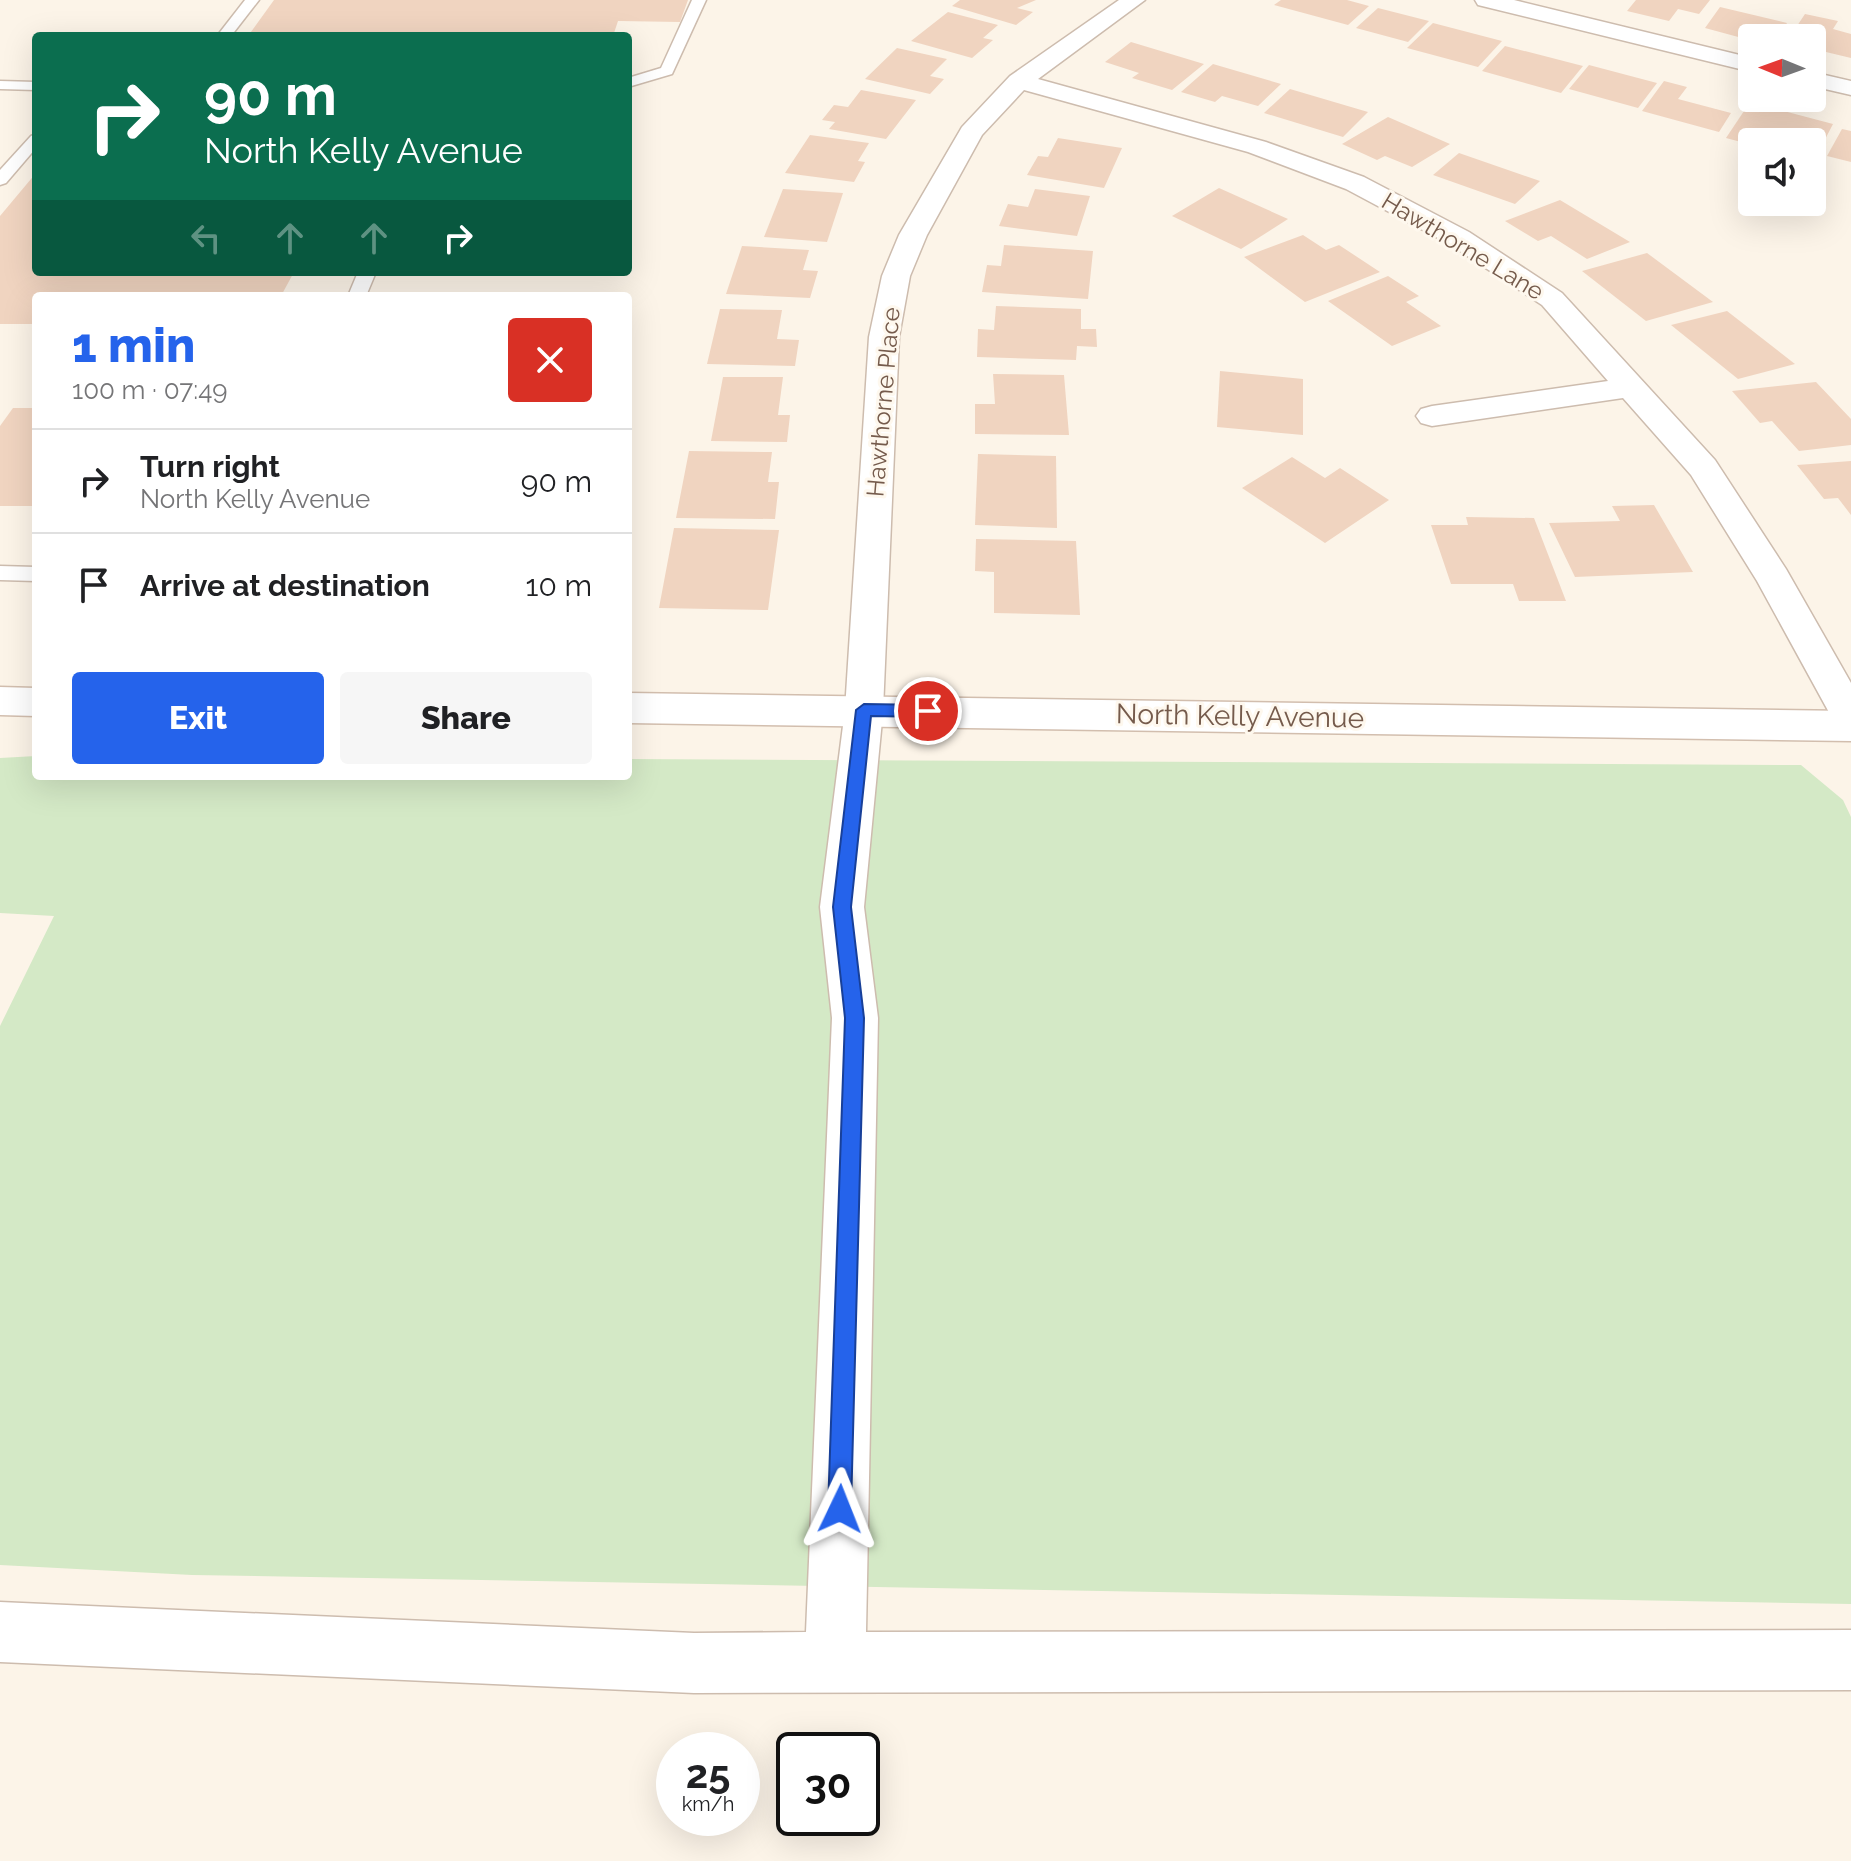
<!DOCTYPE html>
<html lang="en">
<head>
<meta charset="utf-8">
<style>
	:root { --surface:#fff; --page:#f6f6f6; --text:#202124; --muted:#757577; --line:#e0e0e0; --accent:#2563eb }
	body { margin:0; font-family:Raleway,sans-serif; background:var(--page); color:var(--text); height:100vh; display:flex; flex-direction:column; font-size:30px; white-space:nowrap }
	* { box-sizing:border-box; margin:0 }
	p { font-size:26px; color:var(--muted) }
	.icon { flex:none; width:44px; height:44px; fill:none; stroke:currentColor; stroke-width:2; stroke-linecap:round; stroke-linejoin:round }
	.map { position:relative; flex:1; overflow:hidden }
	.details { position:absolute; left:32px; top:292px; width:600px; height:488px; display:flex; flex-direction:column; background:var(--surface); border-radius:8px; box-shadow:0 8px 32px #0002 }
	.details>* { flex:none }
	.banner { position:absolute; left:32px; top:32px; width:600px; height:244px; border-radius:8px; box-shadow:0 8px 32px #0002; background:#0b6e4f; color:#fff; overflow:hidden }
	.needle { width:52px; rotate:271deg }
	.fabs { position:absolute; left:1738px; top:24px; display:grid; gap:16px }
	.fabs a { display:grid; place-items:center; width:88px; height:88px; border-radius:8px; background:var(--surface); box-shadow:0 8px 32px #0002; font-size:40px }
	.speed { position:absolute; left:656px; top:1732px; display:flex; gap:16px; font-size:40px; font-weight:700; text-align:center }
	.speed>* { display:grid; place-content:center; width:104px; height:104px; border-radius:50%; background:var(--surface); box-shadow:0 8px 32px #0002; line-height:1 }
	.speed small { font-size:20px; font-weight:400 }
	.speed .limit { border:4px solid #111; border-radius:12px; background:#fff; color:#111 }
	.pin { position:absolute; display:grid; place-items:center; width:68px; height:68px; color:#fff; margin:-34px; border:4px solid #fff; border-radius:50%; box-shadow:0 2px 8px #0007 }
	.me { position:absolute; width:88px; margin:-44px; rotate:2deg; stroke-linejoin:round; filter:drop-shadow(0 0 6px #0008) }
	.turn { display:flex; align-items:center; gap:28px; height:168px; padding:0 40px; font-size:36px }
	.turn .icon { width:104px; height:104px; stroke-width:2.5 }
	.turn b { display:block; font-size:56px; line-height:68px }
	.lanes { display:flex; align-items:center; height:76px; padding:0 40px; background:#0003; justify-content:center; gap:40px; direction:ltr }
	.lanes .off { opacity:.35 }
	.round { display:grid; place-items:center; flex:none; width:84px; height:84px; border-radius:8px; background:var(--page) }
	.overview { display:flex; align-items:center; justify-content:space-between; height:136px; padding:0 40px }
	h1 { font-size:48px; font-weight:800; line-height:60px; color:var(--accent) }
	.cta { display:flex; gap:16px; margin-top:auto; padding:16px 40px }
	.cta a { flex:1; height:92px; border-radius:8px; background:var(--accent); color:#fff; font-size:32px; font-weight:800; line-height:92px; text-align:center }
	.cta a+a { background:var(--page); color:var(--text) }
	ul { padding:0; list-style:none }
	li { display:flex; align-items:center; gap:24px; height:104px; padding:0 40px; border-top:2px solid var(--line) }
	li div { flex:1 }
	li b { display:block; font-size:30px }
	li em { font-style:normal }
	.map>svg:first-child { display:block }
	.green { fill:#d4e9c6 }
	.building { fill:#f0d4c0 }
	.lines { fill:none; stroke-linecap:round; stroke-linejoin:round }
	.lane-casing { stroke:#cdbcae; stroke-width:3 }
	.street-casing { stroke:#cdbcae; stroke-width:3 }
	.secondary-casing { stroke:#d2beae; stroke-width:3 }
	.lane { fill:#fff; fill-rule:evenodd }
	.street { fill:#fff; fill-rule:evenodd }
	.secondary { fill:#fff; fill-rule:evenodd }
	.route { fill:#2563eb; stroke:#184099; stroke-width:2 }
	.labels { text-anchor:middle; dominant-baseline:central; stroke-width:6; stroke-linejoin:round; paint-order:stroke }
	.far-street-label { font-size:24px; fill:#755b4c; stroke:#fef8ee }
	.street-label { font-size:28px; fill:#755b4c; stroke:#fef8ee }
</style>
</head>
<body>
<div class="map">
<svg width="1851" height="1861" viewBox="0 0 1851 1861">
	<rect width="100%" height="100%" fill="#fcf4e8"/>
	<!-- green -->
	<polygon class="green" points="36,756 36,776 628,776 628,759 1801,765 1843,800 1851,817 1851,1604 192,1575 0,1565 0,1026 54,916 0,913 0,758"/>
	<!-- building -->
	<g class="building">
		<polygon points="274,0 688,0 680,22 618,21 613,36 248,36"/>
		<polygon points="960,0 1036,0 1017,8 1033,12 1016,25 952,6"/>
		<polygon points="1281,0 1347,0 1369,6 1348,25 1274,5"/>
		<polygon points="1636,0 1710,0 1699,14 1678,9 1669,21 1627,11"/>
		<polygon points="1720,7 1787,23 1777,38 1745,33 1742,38 1705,28"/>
		<polygon points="1378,8 1429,21 1408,42 1356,28"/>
		<polygon points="948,12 998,25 983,38 993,40 972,58 911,41"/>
		<polygon points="1805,14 1838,21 1833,29 1851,34 1851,58 1826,52 1822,59 1812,57 1812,38 1789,38"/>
		<polygon points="1433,23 1502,41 1478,67 1407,48"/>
		<polygon points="1131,42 1204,64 1172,90 1132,78 1139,73 1105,62"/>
		<polygon points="1505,46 1583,66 1561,93 1482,71"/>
		<polygon points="897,48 947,59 930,76 944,79 930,94 865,79"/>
		<polygon points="1213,64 1281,84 1258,106 1222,96 1215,102 1181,92"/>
		<polygon points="1589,65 1657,83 1638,108 1569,89"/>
		<polygon points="1664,81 1687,87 1678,99 1731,113 1719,132 1642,111"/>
		<polygon points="1290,89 1368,112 1343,137 1264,113"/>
		<polygon points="861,90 916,100 886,139 829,129 835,122 822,120 834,105 848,107"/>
		<polygon points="1750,102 1833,124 1820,149 1812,147 1812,142 1777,137 1774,142 1752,142 1752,145 1726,138"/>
		<polygon points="1388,117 1450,144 1412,167 1385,156 1377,160 1342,144"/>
		<polygon points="1842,129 1851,131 1851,162 1827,156"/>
		<polygon points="810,135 869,143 858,161 865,162 854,182 785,173"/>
		<polygon points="1058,138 1122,148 1104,188 1027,175 1038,156 1048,157"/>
		<polygon points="1459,153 1540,181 1515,204 1433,175"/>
		<polygon points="36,173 36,272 294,272 281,296 36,296 36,324 0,324 0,216"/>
		<polygon points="1219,188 1288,219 1241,249 1172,216"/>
		<polygon points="783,189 843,193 827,242 764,237"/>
		<polygon points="1035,189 1090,196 1077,236 999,226 1008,204 1028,207"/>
		<polygon points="1560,200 1630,242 1587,259 1551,236 1538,241 1505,221"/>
		<polygon points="1303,235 1326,250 1339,245 1380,272 1305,302 1244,257"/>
		<polygon points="1004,245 1093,251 1088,299 982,292 987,265 1001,266"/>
		<polygon points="742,246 809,250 803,270 818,271 810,298 726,294"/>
		<polygon points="1647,253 1713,302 1646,321 1582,271"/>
		<polygon points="1388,276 1419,296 1406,302 1441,326 1392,346 1328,301"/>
		<polygon points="996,306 1081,309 1081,329 1096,329 1097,347 1077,346 1076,360 977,357 978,329 994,330"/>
		<polygon points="720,309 782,310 777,339 799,340 795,366 707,364"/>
		<polygon points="1727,311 1795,364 1738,379 1671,325"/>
		<polygon points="1220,371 1303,379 1303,435 1217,427"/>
		<polygon points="993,374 1064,375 1069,435 975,434 975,404 995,404"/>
		<polygon points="723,377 783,377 778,415 790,415 787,442 711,441"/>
		<polygon points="1816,382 1851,419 1851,445 1799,451 1772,421 1760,423 1732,391"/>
		<polygon points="13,408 36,408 36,506 0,506 0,426"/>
		<polygon points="689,451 772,452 768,482 779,482 775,519 676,518"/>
		<polygon points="978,454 1056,456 1057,528 975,525"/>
		<polygon points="1292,457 1325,478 1340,468 1389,500 1325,543 1242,488"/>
		<polygon points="1851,461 1851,515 1838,498 1824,499 1797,465"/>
		<polygon points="1654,505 1693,572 1575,577 1549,523 1620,521 1612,506"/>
		<polygon points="1466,517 1534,518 1566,601 1519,601 1513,584 1451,584 1431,525 1468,525"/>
		<polygon points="674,528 779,530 768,610 659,608"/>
		<polygon points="976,539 1076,541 1080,615 994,613 994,572 975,571"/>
	</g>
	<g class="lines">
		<defs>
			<g id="lane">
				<polygon points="245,0 259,0 231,36 217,36"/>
				<polygon points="692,0 706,0 672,74 628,87 628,78 661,68"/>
				<polygon points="0,81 36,82 36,90 0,89"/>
				<polygon points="36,134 36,148 6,183 0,185 0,170 31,136"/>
				<polygon points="358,272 376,272 366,296 348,296"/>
				<polygon points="0,566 36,567 36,581 0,580"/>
			</g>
			<g id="street">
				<polygon points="1119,0 1145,0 1038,79 1266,142 1364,177 1469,232 1562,293 1715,460 1786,569 1851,683 1851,732 1837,727 1757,581 1691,475 1623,398 1432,426 1421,423 1416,416 1421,409 1432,406 1608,381 1542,305 1449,244 1346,189 1248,152 1024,90 982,135 927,235 910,276 899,337 883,710 864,907 878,1018 866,1632 1851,1630 1851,1690 694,1693 0,1662 0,1602 694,1633 806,1632 832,1018 820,907 845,710 869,337 882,276 899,235 962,127 1010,76"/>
				<polygon points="1475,0 1514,0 1752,58 1752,72 1478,5"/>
				<polygon points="1812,72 1851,81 1851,95 1812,86"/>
			</g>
			<g id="secondary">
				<polygon points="0,687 36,688 36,716 0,715"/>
				<polygon points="628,693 1851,711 1851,741 628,723"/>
			</g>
		</defs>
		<!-- lane casing -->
		<use href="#lane" class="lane-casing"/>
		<!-- street casing -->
		<use href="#street" class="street-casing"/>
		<!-- secondary casing -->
		<use href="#secondary" class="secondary-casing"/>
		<!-- lane -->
		<use href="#lane" class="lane"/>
		<!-- street -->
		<use href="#street" class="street"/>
		<!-- secondary -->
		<use href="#secondary" class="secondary"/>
	</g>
	<!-- route -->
	<polygon class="route" points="864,704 928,705 936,711 928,717 871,716 851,907 864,1018 851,1509 848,1517 840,1520 831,1517 828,1509 845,1018 833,907 856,710"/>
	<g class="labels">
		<!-- far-street labels -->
		<g class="far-street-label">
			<text transform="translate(1463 246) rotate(31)">Hawthorne Lane</text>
			<text transform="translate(883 402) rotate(-85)">Hawthorne Place</text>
		</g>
		<!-- street labels -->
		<g class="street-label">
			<text transform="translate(1240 716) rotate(1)">North Kelly Avenue</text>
		</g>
	</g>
</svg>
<div class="fabs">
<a><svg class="needle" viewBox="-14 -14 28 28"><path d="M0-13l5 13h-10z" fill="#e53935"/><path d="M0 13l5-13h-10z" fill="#757577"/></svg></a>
<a><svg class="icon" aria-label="sound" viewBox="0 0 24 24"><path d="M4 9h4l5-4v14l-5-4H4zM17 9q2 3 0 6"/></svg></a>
</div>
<div class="speed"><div>25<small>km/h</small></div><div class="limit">30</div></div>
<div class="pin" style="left:928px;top:711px;background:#d93025"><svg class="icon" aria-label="arrive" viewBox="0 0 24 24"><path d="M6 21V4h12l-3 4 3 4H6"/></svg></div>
<svg class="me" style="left:840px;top:1509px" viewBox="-20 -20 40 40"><path d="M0-17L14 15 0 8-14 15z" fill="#2563eb" stroke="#fff" stroke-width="4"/></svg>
<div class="banner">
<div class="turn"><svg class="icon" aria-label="right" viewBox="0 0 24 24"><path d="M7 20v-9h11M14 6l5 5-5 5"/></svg><div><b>90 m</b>North Kelly Avenue</div></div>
<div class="lanes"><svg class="icon off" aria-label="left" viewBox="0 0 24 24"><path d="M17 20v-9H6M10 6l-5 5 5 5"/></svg><svg class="icon off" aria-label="ahead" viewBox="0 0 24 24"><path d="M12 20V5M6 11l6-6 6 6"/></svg><svg class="icon off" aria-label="ahead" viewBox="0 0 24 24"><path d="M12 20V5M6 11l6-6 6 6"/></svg><svg class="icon" aria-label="right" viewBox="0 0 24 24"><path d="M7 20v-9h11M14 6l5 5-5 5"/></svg></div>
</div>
<section class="details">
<div class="overview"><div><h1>1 min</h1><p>100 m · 07:49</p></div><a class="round" style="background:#d93025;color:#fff"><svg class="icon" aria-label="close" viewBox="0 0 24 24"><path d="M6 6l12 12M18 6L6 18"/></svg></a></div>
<ul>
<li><svg class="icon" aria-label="right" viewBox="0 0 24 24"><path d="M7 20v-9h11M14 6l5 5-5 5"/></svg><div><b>Turn right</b><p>North Kelly Avenue</p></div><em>90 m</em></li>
<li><svg class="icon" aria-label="arrive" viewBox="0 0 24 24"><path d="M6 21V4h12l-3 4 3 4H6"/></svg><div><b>Arrive at destination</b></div><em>10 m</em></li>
</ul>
<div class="cta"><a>Exit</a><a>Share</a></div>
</section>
</div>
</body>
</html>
